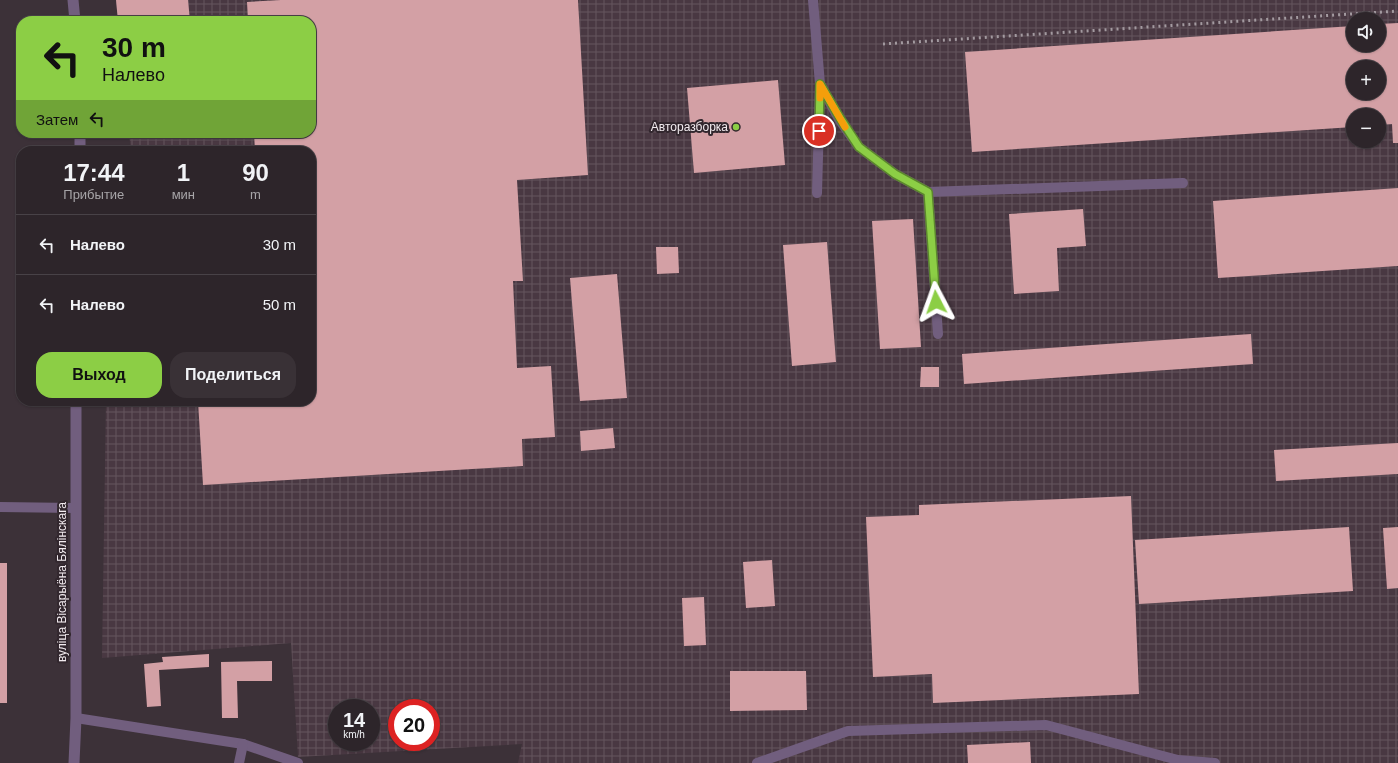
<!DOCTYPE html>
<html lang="ru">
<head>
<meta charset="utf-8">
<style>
	:root { --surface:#2d252a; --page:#393136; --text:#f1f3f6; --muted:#a7a5a8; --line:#484247; --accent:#8cce45 }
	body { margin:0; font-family:Arial,sans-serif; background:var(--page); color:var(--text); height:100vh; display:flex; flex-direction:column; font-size:15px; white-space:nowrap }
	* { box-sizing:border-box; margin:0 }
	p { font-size:13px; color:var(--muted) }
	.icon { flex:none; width:22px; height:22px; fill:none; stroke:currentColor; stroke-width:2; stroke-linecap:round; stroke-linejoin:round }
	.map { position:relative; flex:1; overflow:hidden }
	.details { position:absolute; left:16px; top:146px; width:300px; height:260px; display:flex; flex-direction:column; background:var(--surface); border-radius:16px; box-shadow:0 1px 3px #0004,0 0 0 1px var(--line) }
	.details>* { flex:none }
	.top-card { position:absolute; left:16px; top:16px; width:300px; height:122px; border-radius:16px; box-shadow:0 1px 3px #0004,0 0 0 1px var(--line); background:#8cce45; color:#111; overflow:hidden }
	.tools { position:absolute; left:1346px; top:12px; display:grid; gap:8px }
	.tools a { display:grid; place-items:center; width:40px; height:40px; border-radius:50%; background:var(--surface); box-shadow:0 1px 3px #0004,0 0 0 1px var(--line); font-size:20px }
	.speed { position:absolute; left:328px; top:699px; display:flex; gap:8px; font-size:20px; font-weight:700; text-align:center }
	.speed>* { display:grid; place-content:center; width:52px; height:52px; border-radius:50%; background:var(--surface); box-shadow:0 1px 3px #0004,0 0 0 1px var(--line); line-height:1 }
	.speed small { font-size:10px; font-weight:400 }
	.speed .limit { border:6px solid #d22; background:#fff; color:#111 }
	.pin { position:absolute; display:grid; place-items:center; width:34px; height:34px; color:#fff; margin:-17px; border:2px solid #fff; border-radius:50%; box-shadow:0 1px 4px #0007 }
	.me { position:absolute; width:44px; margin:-22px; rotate:356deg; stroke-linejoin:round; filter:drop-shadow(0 0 3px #0008) }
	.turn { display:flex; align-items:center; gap:14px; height:84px; padding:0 20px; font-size:18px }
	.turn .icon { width:52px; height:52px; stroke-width:2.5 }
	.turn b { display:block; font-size:28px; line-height:34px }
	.then { display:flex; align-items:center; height:38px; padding:0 20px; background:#0003; gap:8px; font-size:15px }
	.eta { display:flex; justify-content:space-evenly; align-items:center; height:68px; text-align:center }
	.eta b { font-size:24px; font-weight:800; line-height:28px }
	.cta { display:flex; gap:8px; margin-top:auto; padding:8px 20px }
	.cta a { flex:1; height:46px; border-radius:16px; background:var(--accent); color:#111; font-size:16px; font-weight:800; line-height:46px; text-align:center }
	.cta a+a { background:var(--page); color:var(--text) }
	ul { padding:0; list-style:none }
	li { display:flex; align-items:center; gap:12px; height:60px; padding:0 20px; border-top:1px solid var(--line) }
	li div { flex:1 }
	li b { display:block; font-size:15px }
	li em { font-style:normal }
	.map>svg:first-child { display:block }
	.industrial { fill:url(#industrial-grid); fill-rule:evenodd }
	.building { fill:#d3a0a5; fill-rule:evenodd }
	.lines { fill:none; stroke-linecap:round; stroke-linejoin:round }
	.service { stroke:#715e7e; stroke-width:10 }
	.tertiary { stroke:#715e7e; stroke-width:11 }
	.rail { stroke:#a39aa0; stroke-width:3; stroke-dasharray:2 4; stroke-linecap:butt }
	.route-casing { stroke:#5b862d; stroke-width:10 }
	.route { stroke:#8cce45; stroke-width:7 }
	.slow { stroke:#f59e0b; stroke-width:7 }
	.poi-dot { fill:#8cce45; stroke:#32272e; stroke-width:1.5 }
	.labels { text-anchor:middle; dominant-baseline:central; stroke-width:4; stroke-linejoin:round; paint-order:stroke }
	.poi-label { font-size:12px; fill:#f2ebef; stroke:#32272e; text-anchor:end }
	.street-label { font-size:12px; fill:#f2ebef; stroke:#32272e }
</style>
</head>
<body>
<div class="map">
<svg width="1398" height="763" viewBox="0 0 1398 763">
	<defs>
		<pattern id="industrial-grid" width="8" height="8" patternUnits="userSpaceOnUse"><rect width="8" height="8" fill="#493842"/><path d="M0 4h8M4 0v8" fill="none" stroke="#64555e"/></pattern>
	</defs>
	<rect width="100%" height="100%" fill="#3c3138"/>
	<!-- industrial -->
	<path class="industrial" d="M116 0H1398V763H518L522 744 298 757 291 643 102 658 106 401H311V151H131L129 133H311V21H118ZM1353 19H1379V45H1353ZM1353 67H1379V93H1353ZM1353 115H1379V141H1353ZM337 708H371V742H337ZM397 708H431V742H397Z"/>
	<!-- building -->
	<g class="building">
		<polygon points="116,0 188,0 190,21 118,21"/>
		<polygon points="281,0 578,0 588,175 517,180 523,281 513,281 517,368 551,366 555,437 522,439 523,466 203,485 198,401 311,401 311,297 314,297 311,248 311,151 255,151 254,133 311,133 311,21 248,21 247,2"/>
		<path d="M1398 23V143H1393L1392 124 1379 125V115H1353V127L972 152 965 52 1353 26V45H1379V24ZM1353 67H1379V93H1353Z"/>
		<polygon points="778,80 785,165 694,173 687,88"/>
		<polygon points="1398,188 1398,266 1218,278 1213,201"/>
		<polygon points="1083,209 1086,246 1057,248 1059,291 1014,294 1009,214"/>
		<polygon points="913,219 921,347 880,349 872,221"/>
		<polygon points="827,242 836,362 792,366 783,245"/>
		<polygon points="656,247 678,247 679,273 657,274"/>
		<polygon points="617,274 627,398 580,401 570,278"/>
		<polygon points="1251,334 1253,364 964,384 962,354"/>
		<polygon points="921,367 939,367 939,387 920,387"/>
		<polygon points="613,428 615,448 581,451 580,431"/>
		<polygon points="1398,443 1398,474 1276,481 1274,450"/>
		<polygon points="1131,496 1139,694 933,703 932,674 873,677 866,517 919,515 919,505"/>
		<polygon points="1349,527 1353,591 1139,604 1135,540"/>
		<polygon points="1398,527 1398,588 1387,589 1383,528"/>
		<polygon points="772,560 775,606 746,608 743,562"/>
		<rect x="0" y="563" width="7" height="140"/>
		<polygon points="704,597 706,645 684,646 682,598"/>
		<polygon points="209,654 209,667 159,670 161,706 147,707 144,664 163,662 162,657"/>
		<polygon points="272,661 272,681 237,681 238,718 222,718 221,662"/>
		<polygon points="730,671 806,671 807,710 730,711"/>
		<polygon points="1030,742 1031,763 968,763 967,745"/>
	</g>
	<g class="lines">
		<!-- service -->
		<g class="service">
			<polyline points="813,0 820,84 839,119 859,147 895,174 928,192 1183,183"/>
			<polyline points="928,192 938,334"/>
			<polyline points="817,193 820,84"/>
			<polyline points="0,507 75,508"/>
			<polyline points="76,718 243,744 298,763"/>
			<polyline points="239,763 243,744"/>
			<polyline points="757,763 848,731 1046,725 1178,760 1215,763"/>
		</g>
		<!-- tertiary -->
		<g class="tertiary">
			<polyline points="73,0 75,21"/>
			<polyline points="80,151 80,133"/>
			<polyline points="74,763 76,718 76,401"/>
		</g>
		<!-- rail -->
		<polyline class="rail" points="883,44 1398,11"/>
	</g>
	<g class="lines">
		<defs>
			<polyline id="route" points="819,131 820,84 840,118 859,147 895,174 928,192 936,302"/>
		</defs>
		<!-- route casing -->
		<use href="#route" class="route-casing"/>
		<!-- route -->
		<use href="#route" class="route"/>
		<!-- slow -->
		<polyline class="slow" points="820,98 820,84 845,127"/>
	</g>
	<!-- markers -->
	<circle class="poi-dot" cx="736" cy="127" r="4"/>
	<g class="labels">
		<!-- poi labels -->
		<g class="poi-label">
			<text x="728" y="127">Авторазборка</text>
		</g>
		<!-- street labels -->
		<g class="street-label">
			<text transform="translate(62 582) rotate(-90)">вуліца Вісарыёна Бялінскага</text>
		</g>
	</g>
</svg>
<div class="tools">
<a><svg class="icon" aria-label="sound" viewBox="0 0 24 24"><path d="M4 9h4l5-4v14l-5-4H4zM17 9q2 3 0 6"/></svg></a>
<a>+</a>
<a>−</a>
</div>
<div class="speed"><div>14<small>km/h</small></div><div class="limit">20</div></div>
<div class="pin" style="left:819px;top:131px;background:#d93025"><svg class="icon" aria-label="arrive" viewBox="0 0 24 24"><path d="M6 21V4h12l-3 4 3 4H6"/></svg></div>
<svg class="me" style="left:936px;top:302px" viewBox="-20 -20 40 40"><path d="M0-17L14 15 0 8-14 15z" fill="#8cce45" stroke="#fff" stroke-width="4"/></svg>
<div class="top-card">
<div class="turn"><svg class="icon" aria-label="left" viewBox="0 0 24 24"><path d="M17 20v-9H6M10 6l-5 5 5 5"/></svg><div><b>30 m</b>Налево</div></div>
<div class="then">Затем<svg class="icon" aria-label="left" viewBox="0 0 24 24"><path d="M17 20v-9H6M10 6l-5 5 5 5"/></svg></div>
</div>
<section class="details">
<div class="eta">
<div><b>17:44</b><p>Прибытие</p></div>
<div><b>1</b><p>мин</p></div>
<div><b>90</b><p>m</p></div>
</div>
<ul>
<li><svg class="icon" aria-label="left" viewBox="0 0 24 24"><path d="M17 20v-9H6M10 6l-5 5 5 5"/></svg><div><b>Налево</b></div><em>30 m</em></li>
<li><svg class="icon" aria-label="left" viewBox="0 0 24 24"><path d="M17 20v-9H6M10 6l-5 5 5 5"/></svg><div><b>Налево</b></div><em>50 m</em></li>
</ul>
<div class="cta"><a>Выход</a><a>Поделиться</a></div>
</section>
</div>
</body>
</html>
